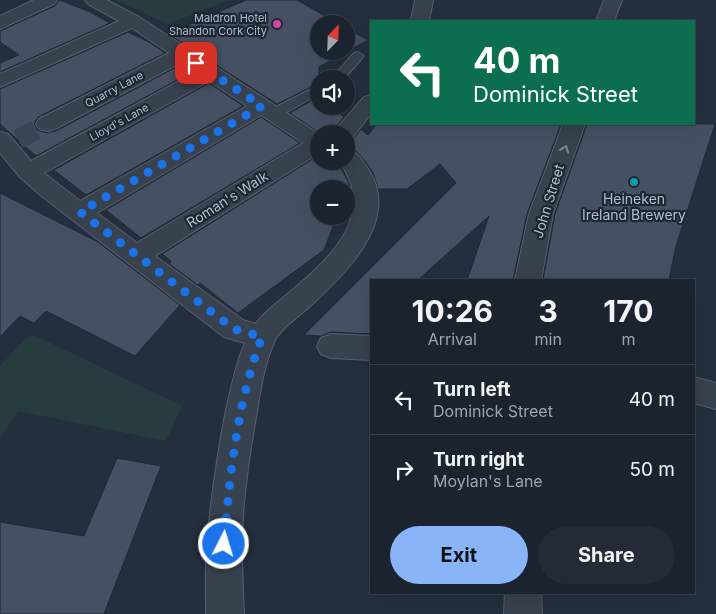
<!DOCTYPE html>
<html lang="en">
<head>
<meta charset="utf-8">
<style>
	:root { --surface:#1b232e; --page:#242b36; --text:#f1f3f6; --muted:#a0a4aa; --line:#39404a; --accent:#8ab4f8 }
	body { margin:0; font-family:Inter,sans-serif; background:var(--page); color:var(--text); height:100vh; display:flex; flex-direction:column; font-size:19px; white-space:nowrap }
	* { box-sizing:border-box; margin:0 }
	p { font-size:16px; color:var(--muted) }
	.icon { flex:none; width:28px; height:28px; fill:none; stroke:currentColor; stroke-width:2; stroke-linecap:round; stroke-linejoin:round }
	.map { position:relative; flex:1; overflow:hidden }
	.panel { position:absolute; left:370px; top:279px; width:325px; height:315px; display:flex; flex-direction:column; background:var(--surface); border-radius:0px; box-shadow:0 5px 20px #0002,0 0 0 1px var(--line) }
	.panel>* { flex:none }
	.guide { position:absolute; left:370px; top:20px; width:325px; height:105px; border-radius:0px; box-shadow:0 5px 20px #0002,0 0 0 1px var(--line); background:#0b6e4f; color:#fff; overflow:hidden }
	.needle { width:32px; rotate:23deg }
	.tools { position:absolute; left:310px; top:15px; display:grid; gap:10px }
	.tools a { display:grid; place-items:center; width:45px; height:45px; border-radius:50%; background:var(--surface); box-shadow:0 5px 20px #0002,0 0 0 1px var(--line); font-size:25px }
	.pin { position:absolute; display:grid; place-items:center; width:42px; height:42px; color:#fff; margin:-21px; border-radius:10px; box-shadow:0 2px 8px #0006 }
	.me { position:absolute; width:55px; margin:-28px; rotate:5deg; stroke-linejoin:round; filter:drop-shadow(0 0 4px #0008) }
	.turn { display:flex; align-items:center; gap:18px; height:105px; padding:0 20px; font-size:22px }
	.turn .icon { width:65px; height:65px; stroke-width:2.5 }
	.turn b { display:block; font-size:35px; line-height:42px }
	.eta { display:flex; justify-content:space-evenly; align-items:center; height:85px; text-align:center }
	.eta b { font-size:30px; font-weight:700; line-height:35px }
	.button { display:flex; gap:10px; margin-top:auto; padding:10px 20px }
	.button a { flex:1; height:58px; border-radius:30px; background:var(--accent); color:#111; font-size:20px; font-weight:700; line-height:58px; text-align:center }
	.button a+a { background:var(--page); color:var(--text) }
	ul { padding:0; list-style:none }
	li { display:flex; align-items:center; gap:15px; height:70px; padding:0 20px; border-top:1px solid var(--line) }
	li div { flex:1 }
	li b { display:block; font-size:19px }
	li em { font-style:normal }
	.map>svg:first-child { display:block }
	.green { fill:#263c3f }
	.building { fill:#455162; stroke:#1f2835 }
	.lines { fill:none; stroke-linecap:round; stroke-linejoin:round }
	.minor-tunnel { stroke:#3a4453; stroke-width:20; stroke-dasharray:20 10; stroke-linecap:butt }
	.service-casing { stroke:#565f6c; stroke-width:2 }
	.minor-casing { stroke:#565f6c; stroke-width:2 }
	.tertiary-casing { stroke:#565f6c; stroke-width:2 }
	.service { fill:#38414e; fill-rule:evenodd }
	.minor { fill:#38414e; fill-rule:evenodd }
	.tertiary { fill:#38414e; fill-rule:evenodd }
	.oneway { stroke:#7c8592 }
	.route { stroke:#1a73e8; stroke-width:9; stroke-dasharray:0 16.2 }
	.hotel-dot { fill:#d1479c; stroke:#1d2633; stroke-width:2 }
	.culture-dot { fill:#0f9aa8; stroke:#1d2633; stroke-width:2 }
	.labels { text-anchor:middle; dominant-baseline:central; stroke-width:4.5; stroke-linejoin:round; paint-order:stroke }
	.far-poi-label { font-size:11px; fill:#b4bcc9; stroke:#1d2633; text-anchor:end }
	.far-street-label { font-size:11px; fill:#b4bcc9; stroke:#1d2633 }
	.poi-label { font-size:14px; fill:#b4bcc9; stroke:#1d2633 }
	.street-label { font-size:14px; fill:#b4bcc9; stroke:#1d2633 }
</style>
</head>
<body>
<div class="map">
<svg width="716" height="614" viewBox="0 0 716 614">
	<rect width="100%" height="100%" fill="#242f3e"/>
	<!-- green -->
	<g class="green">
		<polygon points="116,0 229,0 168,24"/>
		<polygon points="34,335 182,406 166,441 18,411 0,438 0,366 25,339"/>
	</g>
	<!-- building -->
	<g class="building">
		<polygon points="59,0 88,11 110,23 0,72 0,63 19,55 0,42 0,31 55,6"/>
		<polygon points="246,0 297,0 339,24 319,24 319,51 346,51 346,28 368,40 319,67 319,83 277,104 168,34"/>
		<polygon points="128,32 149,42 165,53 38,117 34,123 37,130 47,133 56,131 182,64 192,72 36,156 0,124 0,89"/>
		<polygon points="209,83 243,106 86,195 54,170"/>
		<polygon points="319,96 319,106 329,106 344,117 330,134 321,134 290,113"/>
		<polygon points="261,117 300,143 141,238 106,210"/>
		<polygon points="377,124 561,124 527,214 513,280 467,280 489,216 418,280 371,280 371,334 331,332 321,336 304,335 456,183 440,164 407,189 378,189 373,173 365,161 355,150 346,146 346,142 352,140 361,129 368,135"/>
		<polygon points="587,124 715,124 676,246 669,280 543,280 555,214"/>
		<polygon points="319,155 319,161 337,161 348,181 350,189 319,189 319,216 337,216 324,250 238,313 200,283 198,285 169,264 171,261 162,254"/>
		<polygon points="0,193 98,242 180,305 135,356 46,311 34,323 20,316 0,337"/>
		<polygon points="117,458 161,466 104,614 0,614 0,522 84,536"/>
	</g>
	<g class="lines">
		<!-- minor-tunnel -->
		<polyline class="minor-tunnel" points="18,139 47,124"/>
		<defs>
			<g id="service">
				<polygon points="358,52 364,56 344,79 331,79 354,53"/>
				<polygon points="319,85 319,94 278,117 273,118 266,114 268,111"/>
			</g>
			<g id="minor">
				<polygon points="34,0 57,0 54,4 0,29 0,16"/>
				<path d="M85 0H107L139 17 319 134V153L155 256 243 320 272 329 276 337 272 345 262 348 224 337 39 194 20 177 0 153V132L8 134 31 161 196 72 182 62 55 129 47 131 39 129 36 124 39 119 169 53 132 28 0 87V74L119 21 88 4ZM209 81 247 106 80 201 44 173ZM261 115 303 143 137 243 97 213Z"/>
				<polygon points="604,0 622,0 614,21 596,21"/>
				<polygon points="563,124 585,124 553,214 541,280 515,280 529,214"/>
				<polygon points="331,334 371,336 371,360 331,358 321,354 317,346 321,338"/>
				<polygon points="694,377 716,383 716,409 694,403"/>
				<polygon points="505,592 541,592 542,614 504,614"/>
			</g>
			<g id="tertiary">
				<polygon points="415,0 433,0 429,21 411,21"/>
				<polygon points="371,95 371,114 351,139 346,140 346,134 332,134 364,97"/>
				<path d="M346 148C358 151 365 164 371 174 399 224 341 278 308 308 298 317 281 328 275 340 264 364 260 392 256 417 249 459 242 503 242 546 242 568 243 591 244 614H206C206 590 205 566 207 542 211 500 217 457 225 415 231 388 238 352 252 329 261 314 277 303 290 292 329 259 379 215 339 161H346Z"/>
			</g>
		</defs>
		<!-- service casing -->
		<use href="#service" class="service-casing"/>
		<!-- minor casing -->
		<use href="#minor" class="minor-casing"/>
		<!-- tertiary casing -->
		<use href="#tertiary" class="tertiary-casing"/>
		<!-- service -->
		<use href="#service" class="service"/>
		<!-- minor -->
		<use href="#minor" class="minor"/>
		<!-- tertiary -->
		<use href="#tertiary" class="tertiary"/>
	</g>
	<!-- one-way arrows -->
	<defs><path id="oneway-chevron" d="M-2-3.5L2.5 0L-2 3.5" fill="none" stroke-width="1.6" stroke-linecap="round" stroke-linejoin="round" transform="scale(1.25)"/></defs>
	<use class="oneway" href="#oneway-chevron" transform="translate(565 149) rotate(-70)"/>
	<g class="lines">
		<!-- route -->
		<path class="route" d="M196 63 262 106 80 212 234 329 262 337C237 403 230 474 224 544"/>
	</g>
	<!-- markers -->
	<circle class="hotel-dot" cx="277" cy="24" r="5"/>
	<circle class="culture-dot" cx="634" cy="182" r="5"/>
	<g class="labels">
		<!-- far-poi labels -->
		<g class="far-poi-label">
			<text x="267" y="18">Maldron Hotel<tspan x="267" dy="13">Shandon Cork City</tspan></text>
		</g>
		<!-- far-street labels -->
		<g class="far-street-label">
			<text transform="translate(114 89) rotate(-28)">Quarry Lane</text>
			<text transform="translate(119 122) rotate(-29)">Lloyd's Lane</text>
		</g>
		<!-- poi labels -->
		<g class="poi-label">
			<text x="634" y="198">Heineken<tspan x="634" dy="16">Ireland Brewery</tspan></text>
		</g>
		<!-- street labels -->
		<g class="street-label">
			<text transform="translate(227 199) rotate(-32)">Roman's Walk</text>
			<text transform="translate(548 201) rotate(-73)">John Street</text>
		</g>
	</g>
</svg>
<div class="tools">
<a><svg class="needle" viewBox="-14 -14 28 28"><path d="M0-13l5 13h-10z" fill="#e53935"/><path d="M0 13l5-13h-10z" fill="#a0a4aa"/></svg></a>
<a><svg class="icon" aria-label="sound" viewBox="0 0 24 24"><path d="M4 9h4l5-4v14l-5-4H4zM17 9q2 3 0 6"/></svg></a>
<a>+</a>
<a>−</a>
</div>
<div class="pin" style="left:196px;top:63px;background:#d93025"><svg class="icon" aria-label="arrive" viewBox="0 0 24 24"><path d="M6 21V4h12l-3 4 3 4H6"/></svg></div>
<svg class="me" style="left:224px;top:544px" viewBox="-20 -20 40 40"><circle r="17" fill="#1a73e8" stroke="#fff" stroke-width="3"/><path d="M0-11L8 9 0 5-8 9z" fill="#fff"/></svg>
<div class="guide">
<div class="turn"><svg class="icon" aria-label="left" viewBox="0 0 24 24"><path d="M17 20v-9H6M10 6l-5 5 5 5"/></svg><div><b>40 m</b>Dominick Street</div></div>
</div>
<section class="panel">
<div class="eta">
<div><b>10:26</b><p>Arrival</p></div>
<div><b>3</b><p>min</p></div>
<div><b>170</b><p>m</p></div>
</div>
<ul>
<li><svg class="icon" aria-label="left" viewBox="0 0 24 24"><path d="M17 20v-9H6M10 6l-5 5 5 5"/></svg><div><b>Turn left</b><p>Dominick Street</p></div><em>40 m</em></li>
<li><svg class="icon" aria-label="right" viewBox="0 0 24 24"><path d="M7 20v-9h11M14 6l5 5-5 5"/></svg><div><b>Turn right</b><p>Moylan's Lane</p></div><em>50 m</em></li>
</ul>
<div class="button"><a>Exit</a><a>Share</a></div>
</section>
</div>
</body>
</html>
